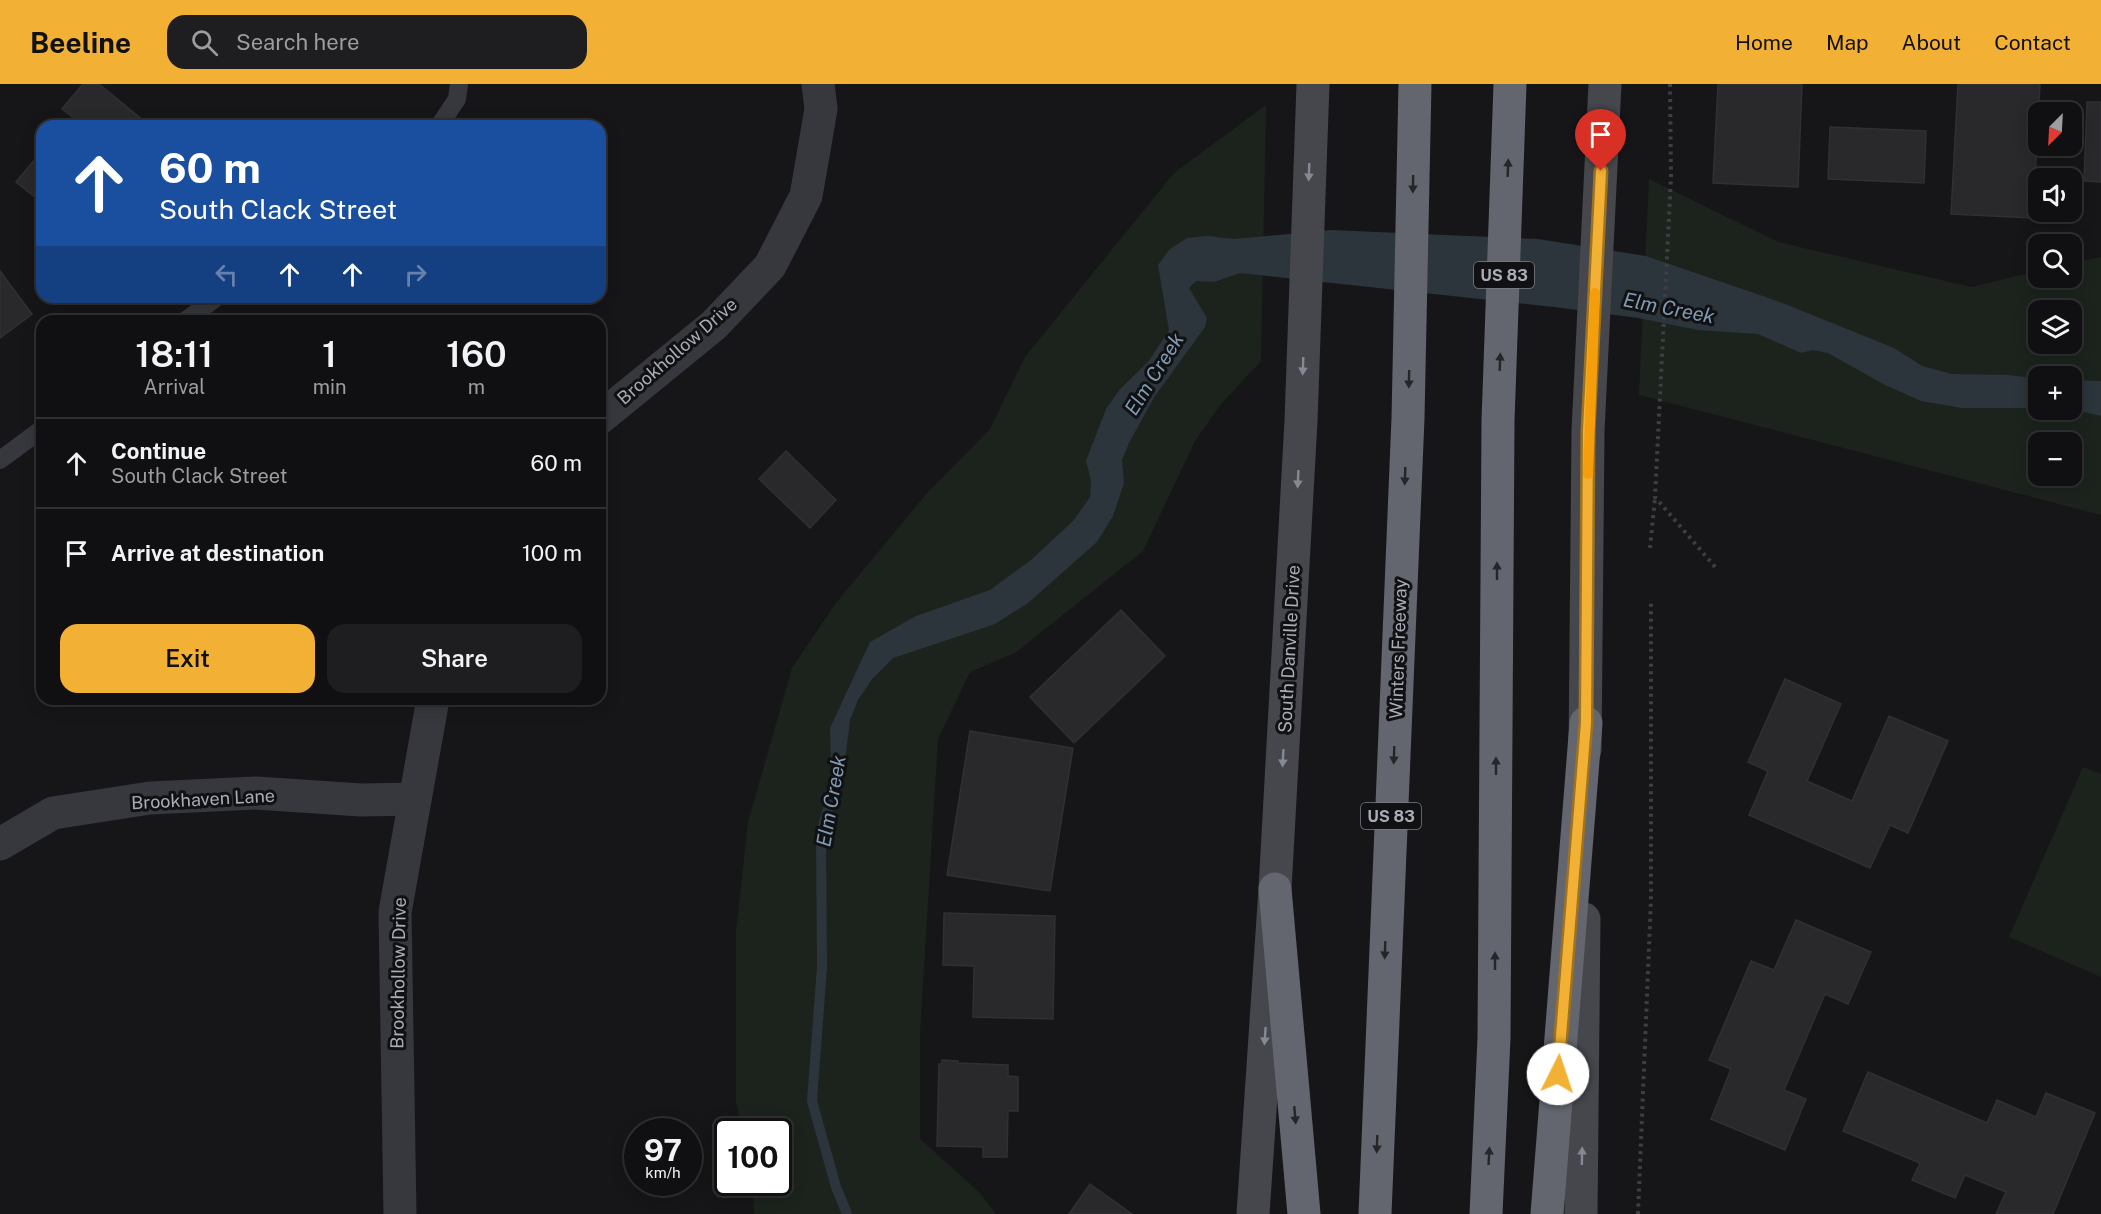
<!DOCTYPE html>
<html lang="en">
<head>
<meta charset="utf-8">
<style>
	:root { --surface:#101012; --page:#1e1e20; --text:#f1f3f6; --muted:#9c9d9f; --line:#303032; --accent:#f2b134 }
	body { margin:0; font-family:"Public Sans",sans-serif; background:var(--page); color:var(--text); height:100vh; display:flex; flex-direction:column; font-size:22px; white-space:nowrap }
	* { box-sizing:border-box; margin:0 }
	p { font-size:20px; color:var(--muted) }
	.icon { flex:none; width:33px; height:33px; fill:none; stroke:currentColor; stroke-width:2; stroke-linecap:round; stroke-linejoin:round }
	.map { position:relative; flex:1; overflow:hidden }
	.panel { position:absolute; left:36px; top:231px; width:570px; height:390px; display:flex; flex-direction:column; background:var(--surface); border-radius:18px; box-shadow:0 3px 15px #0003,0 0 0 2px var(--line) }
	.panel>* { flex:none }
	.banner { position:absolute; left:36px; top:36px; width:570px; height:183px; border-radius:18px; box-shadow:0 3px 15px #0003,0 0 0 2px var(--line); background:#1a4fa0; color:#fff; overflow:hidden }
	.needle { width:39px; rotate:204deg }
	.buttons { position:absolute; left:2028px; top:18px; display:grid; gap:12px }
	.buttons a { display:grid; place-items:center; width:54px; height:54px; border-radius:12px; background:var(--surface); box-shadow:0 3px 15px #0003,0 0 0 2px var(--line); font-size:30px }
	.speed { position:absolute; left:624px; top:1034px; display:flex; gap:12px; font-size:30px; font-weight:700; text-align:center }
	.speed>* { display:grid; place-content:center; width:78px; height:78px; border-radius:50%; background:var(--surface); box-shadow:0 3px 15px #0003,0 0 0 2px var(--line); line-height:1 }
	.speed small { font-size:15px; font-weight:400 }
	.speed .limit { border:3px solid #111; border-radius:9px; background:#fff; color:#111 }
	.pin { position:absolute; display:grid; place-items:center; width:51px; height:51px; color:#fff; margin:-62px -26px; border-radius:50% 50% 50% 0; rotate:-45deg; box-shadow:0 0 6px #0007 }
	.pin .icon { rotate:45deg }
	.me { position:absolute; width:66px; margin:-33px; rotate:4deg; stroke-linejoin:round; filter:drop-shadow(0 0 4px #0008) }
	.turn { display:flex; align-items:center; gap:21px; height:126px; padding:0 24px; font-size:27px }
	.turn .icon { width:78px; height:78px; stroke-width:2.5 }
	.turn b { display:block; font-size:42px; line-height:51px }
	.lanes { display:flex; align-items:center; height:57px; padding:0 24px; background:#0003; justify-content:center; gap:30px; direction:ltr }
	.lanes .off { opacity:.35 }
	.eta { display:flex; justify-content:space-evenly; align-items:center; height:102px; text-align:center }
	.eta b { font-size:36px; font-weight:600; line-height:42px }
	.primary-button { display:flex; gap:12px; margin-top:auto; padding:12px 24px }
	.primary-button a { flex:1; height:69px; border-radius:18px; background:var(--accent); color:#111; font-size:24px; font-weight:600; line-height:69px; text-align:center }
	.primary-button a+a { background:var(--page); color:var(--text) }
	ul { padding:0; list-style:none }
	li { display:flex; align-items:center; gap:18px; height:90px; padding:0 24px; border-top:2px solid var(--line) }
	li div { flex:1 }
	li b { display:block; font-size:22px }
	li em { font-style:normal }
	header { display:flex; align-items:center; gap:36px; box-sizing:border-box; height:84px; padding:0 30px; background:var(--accent); color:#111 }
	header strong { font-size:28px }
	nav { display:flex; gap:33px; margin-inline-start:auto; font-size:21px }
	.search { width:420px; height:54px; background:var(--page); display:flex; align-items:center; gap:15px; box-sizing:border-box; padding:0 21px; border-radius:18px; color:var(--muted); font-size:22px }
	.map>svg:first-child { display:block }
	.green { fill:#1c231d; fill-rule:evenodd }
	.water { fill:#2c353c }
	.lines { fill:none; stroke-linecap:round; stroke-linejoin:round }
	.stream { stroke:#2c353c; stroke-width:10 }
	.building { fill:#29292c; stroke:#303034; stroke-width:1.5 }
	.path { stroke:#3d3f44; stroke-width:4; stroke-dasharray:3 4.5; stroke-linecap:butt }
	.service { stroke:#37383d; stroke-width:18 }
	.minor { stroke:#37383d; stroke-width:33 }
	.secondary { stroke:#45474d; stroke-width:33 }
	.motorway { stroke:#63666e; stroke-width:33 }
	.oneway { fill:#26262a }
	.oneway2 { fill:#858993 }
	.route-casing { stroke:#9d7322; stroke-width:15 }
	.route { stroke:#f2b134; stroke-width:10 }
	.slow { stroke:#f59e0b; stroke-width:10 }
	.labels { text-anchor:middle; dominant-baseline:central; stroke-width:6; stroke-linejoin:round; paint-order:stroke }
	.shield { fill:#111113; stroke:#7b7e86; stroke-width:1.5 }
	.shield-label { font-size:16px; font-weight:bold; fill:#a8adb8 }
	.street-label { font-size:18px; fill:#a8adb8; stroke:#111113 }
	.water-label { font-size:20px; font-style:italic; fill:#7f9bb3; stroke:#111113 }
</style>
</head>
<body>
<header>
<strong>Beeline</strong>
<div class="search"><svg class="icon" aria-label="search" viewBox="0 0 24 24"><circle cx="10" cy="10" r="6"/><path d="M15 15l6 6"/></svg>Search here</div>
<nav><a>Home</a><a>Map</a><a>About</a><a>Contact</a></nav>
</header>
<div class="map">
<svg width="2101" height="1130" viewBox="0 0 2101 1130">
	<rect width="100%" height="100%" fill="#161618"/>
	<!-- green -->
	<g class="green">
		<polygon points="1266,21 1261,277 1221,320 1195,357 1143,467 1015,569 970,588 938,655 920,948 920,1055 980,1109 996,1130 754,1130 752,1098 778,1098 778,1047 743,1047 736,1018 736,848 748,738 792,584 836,519 928,408 990,345 1025,273 1174,89"/>
		<path d="M1649 95 1778 158 1971 203 2038 187V194H2072V179L2101 173V431L1639 311ZM2038 226H2072V260H2038ZM2038 292H2072V326H2038ZM2038 358H2072V392H2038Z"/>
		<polygon points="2083,683 2101,690 2101,893 2009,853"/>
	</g>
	<!-- water -->
	<g class="water">
		<polygon points="1331,146 1538,155 1646,172 1780,218 1894,264 1922,282 1952,290 2009,291 2038,295 2038,324 1962,324 1921,317 1885,301 1828,269 1813,266 1801,269 1758,250 1698,246 1638,234 1554,223 1240,189 1214,198 1196,197 1189,204 1207,234 1205,243 1155,312 1130,357 1122,376 1124,399 1113,432 1097,458 1028,519 995,540 893,574 873,594 858,616 850,636 845,677 839,682 831,674 830,644 870,558 916,532 990,506 1031,476 1074,436 1090,413 1091,396 1086,377 1106,325 1120,305 1149,277 1169,246 1158,181 1170,165 1187,154 1207,152 1234,155"/>
		<polygon points="2072,296 2101,297 2101,332 2072,325"/>
	</g>
	<g class="lines">
		<!-- stream -->
		<polyline class="stream" points="840,667 837,694 821,749 822,883 812,1017 836,1103 847,1130"/>
	</g>
	<!-- building -->
	<g class="building">
		<polygon points="83,0 99,0 150,42 71,42 76,36 62,25"/>
		<polygon points="1718,0 1802,0 1798,103 1713,99"/>
		<polygon points="1958,0 2040,0 2033,134 1951,130"/>
		<polygon points="2087,18 2101,18 2101,98 2084,97"/>
		<polygon points="1830,43 1926,47 1924,99 1828,95"/>
		<polygon points="42,67 42,119 16,98"/>
		<polygon points="0,187 32,230 0,254"/>
		<polygon points="786,367 836,416 810,444 759,395"/>
		<polygon points="1121,526 1165,572 1074,659 1030,613"/>
		<polygon points="1785,595 1841,620 1807,697 1852,717 1889,632 1948,657 1908,749 1890,741 1870,784 1749,731 1768,687 1748,678"/>
		<polygon points="970,647 1073,664 1050,807 947,791"/>
		<polygon points="944,829 1055,832 1053,935 973,933 974,882 943,881"/>
		<polygon points="1796,836 1871,868 1848,920 1825,910 1784,1006 1806,1015 1785,1066 1711,1035 1731,985 1709,976 1751,877 1774,886"/>
		<polygon points="942,976 958,977 958,979 1008,981 1008,992 1018,993 1018,1027 1008,1027 1007,1073 983,1073 983,1063 937,1062 939,980 942,980"/>
		<polygon points="1868,988 1987,1039 1997,1016 2036,1033 2046,1009 2095,1029 2053,1130 1996,1130 2006,1108 1965,1091 1955,1114 1912,1096 1920,1079 1843,1047"/>
		<polygon points="1090,1100 1132,1130 1069,1130"/>
	</g>
	<g class="lines">
		<!-- path -->
		<g class="path">
			<polyline points="1670,0 1671,93 1655,413 1716,484"/>
			<polyline points="1650,464 1655,414"/>
			<polyline points="1638,1130 1651,814 1651,517"/>
		</g>
		<!-- service -->
		<g class="service">
			<polyline points="439,42 457,15 459,0"/>
			<polyline points="185,237 217,213"/>
			<polyline points="0,376 42,345"/>
		</g>
		<!-- minor -->
		<g class="minor">
			<polyline points="600,334 714,241 770,182 806,112 821,25 818,0"/>
			<polyline points="0,760 53,729 150,714 256,709 361,716 415,715"/>
			<polyline points="400,1130 395,828 433,615"/>
		</g>
		<!-- secondary -->
		<g class="secondary">
			<polyline points="1585,666 1588,347 1605,0"/>
			<polyline points="1253,1130 1275,805 1301,337 1313,0"/>
			<polyline points="1581,1130 1584,835"/>
		</g>
		<!-- motorway -->
		<g class="motorway">
			<polyline points="1275,805 1304,1130"/>
			<polyline points="1375,1130 1408,334 1415,0"/>
			<polyline points="1486,1130 1494,954 1498,337 1510,0"/>
			<polyline points="1547,1130 1586,639"/>
		</g>
	</g>
	<!-- one-way arrows -->
	<defs><path id="oneway-solid" d="M-6-.8H1V-3.2L6.5 0L1 3.2V.8H-6Z" transform="scale(1.5)"/></defs>
	<g class="oneway">
		<use href="#oneway-solid" transform="translate(1508 84) rotate(-88)"/>
		<use href="#oneway-solid" transform="translate(1413 100) rotate(91)"/>
		<use href="#oneway-solid" transform="translate(1500 278) rotate(-88)"/>
		<use href="#oneway-solid" transform="translate(1409 295) rotate(91)"/>
		<use href="#oneway-solid" transform="translate(1405 392) rotate(92)"/>
		<use href="#oneway-solid" transform="translate(1497 487) rotate(-90)"/>
		<use href="#oneway-solid" transform="translate(1394 671) rotate(92)"/>
		<use href="#oneway-solid" transform="translate(1496 682) rotate(-90)"/>
		<use href="#oneway-solid" transform="translate(1385 866) rotate(92)"/>
		<use href="#oneway-solid" transform="translate(1495 877) rotate(-90)"/>
		<use href="#oneway-solid" transform="translate(1295 1031) rotate(85)"/>
		<use href="#oneway-solid" transform="translate(1377 1060) rotate(92)"/>
		<use href="#oneway-solid" transform="translate(1489 1072) rotate(-87)"/>
	</g>
	<g class="oneway2">
		<use href="#oneway-solid" transform="translate(1309 88) rotate(92)"/>
		<use href="#oneway-solid" transform="translate(1303 282) rotate(92)"/>
		<use href="#oneway-solid" transform="translate(1298 395) rotate(93)"/>
		<use href="#oneway-solid" transform="translate(1283 674) rotate(93)"/>
		<use href="#oneway-solid" transform="translate(1265 952) rotate(94)"/>
		<use href="#oneway-solid" transform="translate(1582 1072) rotate(-89)"/>
	</g>
	<g class="lines">
		<defs>
			<polyline id="route" points="1558,990 1586,639 1588,347 1601,87"/>
		</defs>
		<!-- route casing -->
		<use href="#route" class="route-casing"/>
		<!-- route -->
		<use href="#route" class="route"/>
		<!-- slow -->
		<polyline class="slow" points="1588,390 1595,209"/>
	</g>
	<g class="labels">
		<!-- shield labels -->
		<g class="shield">
			<rect x="1474" y="178" width="60" height="26" rx="4.5"/>
			<rect x="1361" y="719" width="60" height="26" rx="4.5"/>
		</g>
		<g class="shield-label">
			<text x="1504" y="191">US 83</text>
			<text x="1391" y="732">US 83</text>
		</g>
		<!-- street labels -->
		<g class="street-label">
			<text transform="translate(677 267) rotate(-41)">Brookhollow Drive</text>
			<text transform="translate(1289 565) rotate(-87)">South Danville Drive</text>
			<text transform="translate(1398 565) rotate(-88)">Winters Freeway</text>
			<text transform="translate(203 715) rotate(-3)">Brookhaven Lane</text>
			<text transform="translate(398 889) rotate(-89)">Brookhollow Drive</text>
		</g>
		<!-- water labels -->
		<g class="water-label">
			<text transform="translate(1669 224) rotate(11)">Elm Creek</text>
			<text transform="translate(1154 290) rotate(-58)">Elm Creek</text>
			<text transform="translate(831 717) rotate(-80)">Elm Creek</text>
		</g>
	</g>
</svg>
<div class="buttons">
<a><svg class="needle" viewBox="-14 -14 28 28"><path d="M0-13l5 13h-10z" fill="#e53935"/><path d="M0 13l5-13h-10z" fill="#9c9d9f"/></svg></a>
<a><svg class="icon" aria-label="sound" viewBox="0 0 24 24"><path d="M4 9h4l5-4v14l-5-4H4zM17 9q2 3 0 6"/></svg></a>
<a><svg class="icon" aria-label="search" viewBox="0 0 24 24"><circle cx="10" cy="10" r="6"/><path d="M15 15l6 6"/></svg></a>
<a><svg class="icon" aria-label="layers" viewBox="0 0 24 24"><path d="M12 4l9 5-9 5-9-5zM3 14l9 5 9-5"/></svg></a>
<a>+</a>
<a>−</a>
</div>
<div class="speed"><div>97<small>km/h</small></div><div class="limit">100</div></div>
<div class="pin" style="left:1601px;top:87px;background:#d93025"><svg class="icon" aria-label="arrive" viewBox="0 0 24 24"><path d="M6 21V4h12l-3 4 3 4H6"/></svg></div>
<svg class="me" style="left:1558px;top:990px" viewBox="-20 -20 40 40"><circle r="19" fill="#fff"/><path d="M0-13L10 11 0 6-10 11z" fill="#f2b134"/></svg>
<div class="banner">
<div class="turn"><svg class="icon" aria-label="ahead" viewBox="0 0 24 24"><path d="M12 20V5M6 11l6-6 6 6"/></svg><div><b>60 m</b>South Clack Street</div></div>
<div class="lanes"><svg class="icon off" aria-label="left" viewBox="0 0 24 24"><path d="M17 20v-9H6M10 6l-5 5 5 5"/></svg><svg class="icon" aria-label="ahead" viewBox="0 0 24 24"><path d="M12 20V5M6 11l6-6 6 6"/></svg><svg class="icon" aria-label="ahead" viewBox="0 0 24 24"><path d="M12 20V5M6 11l6-6 6 6"/></svg><svg class="icon off" aria-label="right" viewBox="0 0 24 24"><path d="M7 20v-9h11M14 6l5 5-5 5"/></svg></div>
</div>
<section class="panel">
<div class="eta">
<div><b>18:11</b><p>Arrival</p></div>
<div><b>1</b><p>min</p></div>
<div><b>160</b><p>m</p></div>
</div>
<ul>
<li><svg class="icon" aria-label="ahead" viewBox="0 0 24 24"><path d="M12 20V5M6 11l6-6 6 6"/></svg><div><b>Continue</b><p>South Clack Street</p></div><em>60 m</em></li>
<li><svg class="icon" aria-label="arrive" viewBox="0 0 24 24"><path d="M6 21V4h12l-3 4 3 4H6"/></svg><div><b>Arrive at destination</b></div><em>100 m</em></li>
</ul>
<div class="primary-button"><a>Exit</a><a>Share</a></div>
</section>
</div>
</body>
</html>
